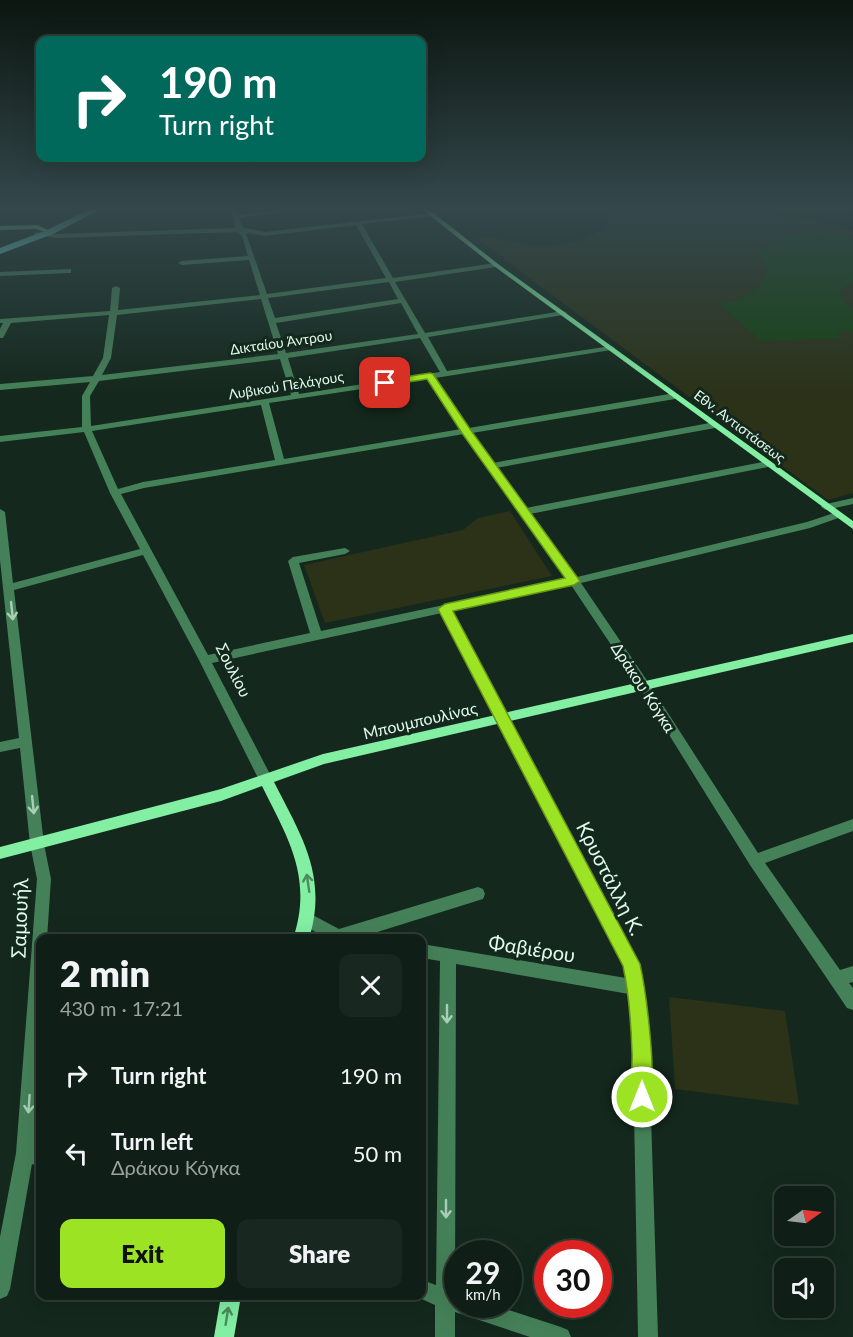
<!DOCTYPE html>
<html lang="en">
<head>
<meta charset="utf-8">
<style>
	:root { --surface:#0f1e16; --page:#18271f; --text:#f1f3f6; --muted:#9ba2a1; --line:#2f3c35; --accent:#9be323 }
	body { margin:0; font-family:Lato,sans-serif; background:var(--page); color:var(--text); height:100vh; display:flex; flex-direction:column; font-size:22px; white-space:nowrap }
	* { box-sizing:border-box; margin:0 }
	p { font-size:20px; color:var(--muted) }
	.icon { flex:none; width:33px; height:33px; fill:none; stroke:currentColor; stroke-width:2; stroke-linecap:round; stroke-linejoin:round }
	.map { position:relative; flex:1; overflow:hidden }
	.drawer { position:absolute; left:36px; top:934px; width:390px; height:366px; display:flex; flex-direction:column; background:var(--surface); border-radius:12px; box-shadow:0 6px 24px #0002,0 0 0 2px var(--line) }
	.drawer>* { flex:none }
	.hud { position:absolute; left:36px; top:36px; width:390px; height:126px; border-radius:12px; box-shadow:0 6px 24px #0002,0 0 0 2px var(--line); background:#00695c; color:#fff; overflow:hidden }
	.needle { width:39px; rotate:76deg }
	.fabs { position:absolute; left:774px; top:1186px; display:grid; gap:12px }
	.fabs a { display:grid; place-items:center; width:60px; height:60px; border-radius:12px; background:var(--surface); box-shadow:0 6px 24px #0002,0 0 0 2px var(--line); font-size:30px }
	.speed { position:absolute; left:444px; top:1240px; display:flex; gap:12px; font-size:30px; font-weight:700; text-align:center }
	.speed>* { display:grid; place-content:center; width:78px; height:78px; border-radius:50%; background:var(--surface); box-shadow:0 6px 24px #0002,0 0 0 2px var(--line); line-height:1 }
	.speed small { font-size:15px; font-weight:400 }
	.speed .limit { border:9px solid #d22; background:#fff; color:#111 }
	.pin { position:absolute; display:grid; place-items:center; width:51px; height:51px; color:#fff; margin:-26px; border-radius:12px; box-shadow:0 3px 9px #0006 }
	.me { position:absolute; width:66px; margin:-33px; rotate:0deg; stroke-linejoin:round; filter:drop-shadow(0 0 4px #0008) }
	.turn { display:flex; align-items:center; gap:21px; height:126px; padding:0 24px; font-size:27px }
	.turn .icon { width:78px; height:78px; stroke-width:2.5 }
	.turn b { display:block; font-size:42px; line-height:51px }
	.round { display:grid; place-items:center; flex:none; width:63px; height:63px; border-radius:12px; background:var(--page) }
	.summary { display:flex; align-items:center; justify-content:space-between; height:102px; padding:0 24px }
	h1 { font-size:36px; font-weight:800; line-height:45px }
	.action { display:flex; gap:12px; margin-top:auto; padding:12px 24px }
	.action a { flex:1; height:69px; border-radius:12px; background:var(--accent); color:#111; font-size:24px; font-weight:800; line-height:69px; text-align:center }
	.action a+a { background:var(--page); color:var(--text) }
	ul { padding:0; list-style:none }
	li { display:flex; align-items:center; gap:18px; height:78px; padding:0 24px }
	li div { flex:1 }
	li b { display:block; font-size:22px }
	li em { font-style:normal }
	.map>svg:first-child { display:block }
	.green { fill:#2b3218 }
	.water { fill:#164312 }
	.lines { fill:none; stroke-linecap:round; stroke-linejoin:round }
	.street { fill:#458158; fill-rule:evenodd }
	.secondary { fill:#82efa3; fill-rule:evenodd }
	.primary { fill:#74ede1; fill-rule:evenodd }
	.oneway { stroke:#a9d0b7 }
	.oneway2 { stroke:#4b8c60 }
	.route { fill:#9be323; stroke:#659417; stroke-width:1.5 }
	.labels { text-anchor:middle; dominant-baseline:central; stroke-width:6; stroke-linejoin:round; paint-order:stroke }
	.far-street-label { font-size:14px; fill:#dffbea; stroke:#14281d }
	.street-label { font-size:16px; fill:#dffbea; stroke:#14281d }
	.near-street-label { font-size:20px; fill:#dffbea; stroke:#14281d }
</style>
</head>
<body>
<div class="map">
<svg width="853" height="1337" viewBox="0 0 853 1337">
	<rect width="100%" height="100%" fill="#14281d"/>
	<!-- green -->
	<g class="green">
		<path d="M630 207 731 208 818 221 853 231V493L828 500 477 239C492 235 508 241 523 244 550 249 589 243 608 223L605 208Z"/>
		<polygon points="510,511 552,576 325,623 304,565 463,530 478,518"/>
		<polygon points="669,997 785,1011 799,1105 675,1089"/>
	</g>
	<!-- water -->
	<path class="water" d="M816 232 853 237V284L843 287 840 297 853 309V332L838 330 841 338 761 341 719 303 733 302 759 288 767 270 759 254C775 235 792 235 816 232Z"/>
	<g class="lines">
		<!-- street -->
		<g class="street">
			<path d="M229 207H235L238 215 300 207H321L239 218 243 228 265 232 433 213V215L431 216 362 224 393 278 496 263 500 265 496 267 395 282 425 333 563 311 567 313 563 315 428 337 447 371 611 346 615 348 611 350 435 378 469 428 675 393 679 396 675 399 472 433 493 463 715 422 720 425 715 428 496 468 526 508 768 461 773 464 768 467 530 514 577 577 807 522 837 512 842 515 841 517 810 528 581 583 648 682 758 853 853 819V831L765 863 840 970 853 966V982L849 983 853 988V1010L847 1008 750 865 640 688 571 585 452 611 639 964 644 987 649 1053 658 1337H638L633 1053 629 994 456 964 455 1293 458 1294V1305H493L561 1327 568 1330 571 1337H530L455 1312V1337H435V1305L415 1296H422V1280L436 1285 440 961 422 958V944L626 978 624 966 442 613 212 663 272 778 270 782 265 784 260 782 199 660 143 555 14 590 44 844 51 879 47 939H40V1050L34 1147 40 1149V1167L32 1164 10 1289 7 1296 0 1299V1237L16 1153 37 879 30 844 20 748 0 752V742L19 738 0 560V509L5 512 13 583 140 549 110 493 84 432 0 442V436L82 427V396L90 382 0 390V384L93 376 103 358 109 315 11 323 3 338H0V329L3 323H0V319L110 311 112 288 116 286 120 288 118 310 260 295 249 260 182 265 178 263 182 261 248 256 242 236 238 232 56 238 33 234 36 232 56 234 236 228ZM356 225 386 278 267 294 246 233 265 236ZM389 282 398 299 275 318 268 298ZM261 299 278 354 102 375 111 358 117 315ZM401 303 418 334 286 353 276 323ZM420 338 440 372 299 394 288 358ZM280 359 291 395 91 426 90 396 99 381ZM428 379 461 429 284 459 269 403ZM261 405 275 460 143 482 118 489 92 431ZM464 434 567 579 321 631 299 563 345 554 350 551 345 548 293 557 288 561 310 633 208 655 121 494 144 488Z"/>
			<polygon points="71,269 71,273 68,273 0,276 0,272"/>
			<polygon points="853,498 853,504 826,510 821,507 822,505"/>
			<polygon points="478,887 483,889 485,894 483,899 355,939 327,939 304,925 301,920 304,915 309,913 339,929"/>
		</g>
		<!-- secondary -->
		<g class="secondary">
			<polygon points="419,207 426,207 498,264 853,521 853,529 494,266"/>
			<polygon points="37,225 53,232 50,234 36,229 0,230 0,226"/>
			<path d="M853 634V642L324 764 274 782C302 837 328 876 309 939H293C313 878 289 840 262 786L221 801 0 859V847L221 789 323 754Z"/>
			<polygon points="221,1296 241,1296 234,1337 214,1337"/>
		</g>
		<!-- primary -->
		<polygon class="primary" points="94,207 105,207 53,234 0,254 0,248 47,230"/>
	</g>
	<!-- one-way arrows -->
	<defs><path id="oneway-shaft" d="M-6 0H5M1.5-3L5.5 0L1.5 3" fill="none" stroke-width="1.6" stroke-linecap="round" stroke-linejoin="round" transform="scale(1.5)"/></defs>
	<g class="oneway">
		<use href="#oneway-shaft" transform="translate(12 611) rotate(84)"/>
		<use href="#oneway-shaft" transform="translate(33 805) rotate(84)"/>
		<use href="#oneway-shaft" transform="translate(447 1014) rotate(90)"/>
		<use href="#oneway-shaft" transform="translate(29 1104) rotate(94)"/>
		<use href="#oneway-shaft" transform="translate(446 1209) rotate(90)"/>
	</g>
	<g class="oneway2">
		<use href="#oneway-shaft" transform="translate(308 883) rotate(-98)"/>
		<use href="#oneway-shaft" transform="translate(227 1316) rotate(-81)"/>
	</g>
	<!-- sky -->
	<linearGradient id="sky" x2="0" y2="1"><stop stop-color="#0b1610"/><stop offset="0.53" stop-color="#34484c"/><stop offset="1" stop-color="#34484c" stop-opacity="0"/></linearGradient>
	<rect width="853" height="394" fill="url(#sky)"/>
	<!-- route -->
	<path class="route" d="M430 373 433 374 470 429 580 581 574 585 453 611 640 964C646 991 658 1081 649 1104L642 1107 635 1104C628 1089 633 1069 632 1052 631 1023 629 994 623 966L438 609 445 604 565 578 462 433 427 379 385 386 380 383 385 380Z"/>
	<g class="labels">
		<!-- far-street labels -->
		<g class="far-street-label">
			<text transform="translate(281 342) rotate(-8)">Δικταίου Άντρου</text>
			<text transform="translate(286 385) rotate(-9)">Λυβικού Πελάγους</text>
			<text transform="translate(740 426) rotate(37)">Εθν. Αντιστάσεως</text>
		</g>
		<!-- street labels -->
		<g class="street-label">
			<text transform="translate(234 670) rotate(63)">Σουλίου</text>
			<text transform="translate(644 687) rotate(57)">Δράκου Κόγκα</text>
			<text transform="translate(420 720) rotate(-13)">Μπουμπουλίνας</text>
		</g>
		<!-- near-street labels -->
		<g class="near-street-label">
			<text transform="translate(611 878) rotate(63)">Κρυστάλλη Κ.</text>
			<text transform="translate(19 918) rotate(-88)">Σαμουήλ</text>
			<text transform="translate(532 948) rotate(9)">Φαβιέρου</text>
		</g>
	</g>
</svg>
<div class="fabs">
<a><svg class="needle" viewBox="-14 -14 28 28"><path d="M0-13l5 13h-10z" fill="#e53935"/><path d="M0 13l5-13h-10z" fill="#9ba2a1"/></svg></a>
<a><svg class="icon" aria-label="sound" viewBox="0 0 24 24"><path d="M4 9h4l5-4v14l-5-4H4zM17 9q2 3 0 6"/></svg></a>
</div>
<div class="speed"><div>29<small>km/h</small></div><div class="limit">30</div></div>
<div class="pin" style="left:385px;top:383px;background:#d93025"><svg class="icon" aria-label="arrive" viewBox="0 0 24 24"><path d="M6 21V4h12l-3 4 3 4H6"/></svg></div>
<svg class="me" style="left:642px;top:1097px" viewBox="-20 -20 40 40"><circle r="17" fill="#9be323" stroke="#fff" stroke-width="3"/><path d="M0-11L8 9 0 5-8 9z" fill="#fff"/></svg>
<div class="hud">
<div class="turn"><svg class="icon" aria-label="right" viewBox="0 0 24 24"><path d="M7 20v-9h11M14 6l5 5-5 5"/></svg><div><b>190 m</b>Turn right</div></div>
</div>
<section class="drawer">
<div class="summary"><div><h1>2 min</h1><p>430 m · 17:21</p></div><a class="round"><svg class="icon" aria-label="close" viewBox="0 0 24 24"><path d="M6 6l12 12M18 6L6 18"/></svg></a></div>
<ul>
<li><svg class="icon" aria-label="right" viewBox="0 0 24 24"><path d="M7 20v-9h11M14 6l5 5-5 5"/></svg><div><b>Turn right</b></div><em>190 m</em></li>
<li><svg class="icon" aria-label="left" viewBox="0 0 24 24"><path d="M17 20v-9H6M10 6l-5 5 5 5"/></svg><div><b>Turn left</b><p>Δράκου Κόγκα</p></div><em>50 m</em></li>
</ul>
<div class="action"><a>Exit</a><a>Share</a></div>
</section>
</div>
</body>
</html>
